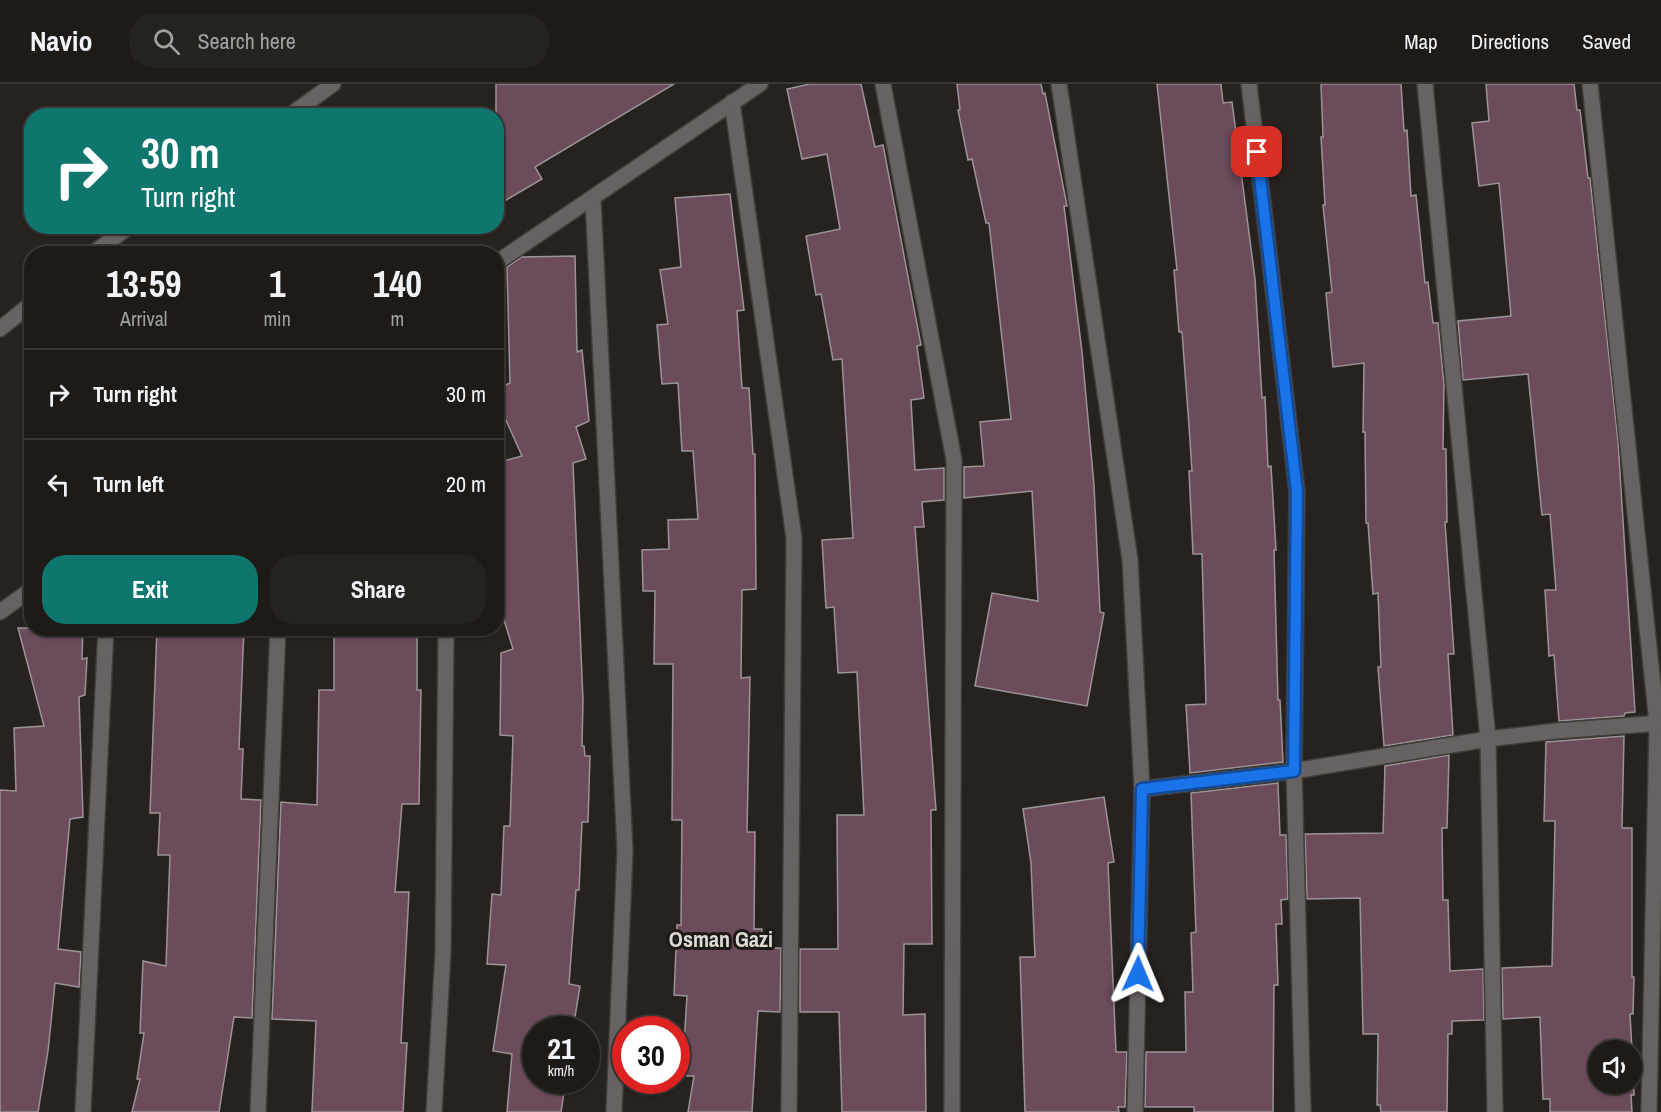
<!DOCTYPE html>
<html lang="en">
<head>
<meta charset="utf-8">
<style>
	:root { --surface:#1d1a17; --page:#252320; --text:#f1f3f6; --muted:#a0a1a1; --line:#3b3836; --accent:#0f766e }
	body { margin:0; font-family:"Archivo Narrow",sans-serif; background:var(--page); color:var(--text); height:100vh; display:flex; flex-direction:column; font-size:22px; white-space:nowrap }
	* { box-sizing:border-box; margin:0 }
	p { font-size:20px; color:var(--muted) }
	.icon { flex:none; width:33px; height:33px; fill:none; stroke:currentColor; stroke-width:2; stroke-linecap:round; stroke-linejoin:round }
	.map { position:relative; flex:1; overflow:hidden }
	.sheet { position:absolute; left:24px; top:162px; width:480px; height:390px; display:flex; flex-direction:column; background:var(--surface); border-radius:24px; box-shadow:0 2px 4px #0004,0 0 0 2px var(--line) }
	.sheet>* { flex:none }
	.top-card { position:absolute; left:24px; top:24px; width:480px; height:126px; border-radius:24px; box-shadow:0 2px 4px #0004,0 0 0 2px var(--line); background:#0f766e; color:#fff; overflow:hidden }
	.tools { position:absolute; left:1588px; top:956px; display:grid; gap:12px }
	.tools a { display:grid; place-items:center; width:54px; height:54px; border-radius:50%; background:var(--surface); box-shadow:0 2px 4px #0004,0 0 0 2px var(--line); font-size:30px }
	.speed { position:absolute; left:522px; top:932px; display:flex; gap:12px; font-size:30px; font-weight:700; text-align:center }
	.speed>* { display:grid; place-content:center; width:78px; height:78px; border-radius:50%; background:var(--surface); box-shadow:0 2px 4px #0004,0 0 0 2px var(--line); line-height:1 }
	.speed small { font-size:15px; font-weight:400 }
	.speed .limit { border:9px solid #d22; background:#fff; color:#111 }
	.pin { position:absolute; display:grid; place-items:center; width:51px; height:51px; color:#fff; margin:-26px; border-radius:12px; box-shadow:0 3px 9px #0006 }
	.me { position:absolute; width:66px; margin:-33px; rotate:1deg; stroke-linejoin:round; filter:drop-shadow(0 0 4px #0008) }
	.turn { display:flex; align-items:center; gap:21px; height:126px; padding:0 18px; font-size:27px }
	.turn .icon { width:78px; height:78px; stroke-width:2.5 }
	.turn b { display:block; font-size:42px; line-height:51px }
	.eta { display:flex; justify-content:space-evenly; align-items:center; height:102px; text-align:center }
	.eta b { font-size:36px; font-weight:800; line-height:42px }
	.button { display:flex; gap:12px; margin-top:auto; padding:12px 18px }
	.button a { flex:1; height:69px; border-radius:24px; background:var(--accent); color:#fff; font-size:24px; font-weight:800; line-height:69px; text-align:center }
	.button a+a { background:var(--page); color:var(--text) }
	ul { padding:0; list-style:none }
	li { display:flex; align-items:center; gap:18px; height:90px; padding:0 18px; border-top:2px solid var(--line) }
	li div { flex:1 }
	li b { display:block; font-size:22px }
	li em { font-style:normal }
	header { display:flex; align-items:center; gap:36px; box-sizing:border-box; height:84px; padding:0 30px; background:var(--surface); border-bottom:2px solid var(--line) }
	header strong { font-size:28px }
	nav { display:flex; gap:33px; margin-inline-start:auto; font-size:21px }
	.search { width:420px; height:54px; background:var(--page); display:flex; align-items:center; gap:15px; box-sizing:border-box; padding:0 21px; border-radius:24px; color:var(--muted); font-size:22px }
	.map>svg:first-child { display:block }
	.building { fill:#6c4b5b; stroke:#9b9497; stroke-width:1.5 }
	.lines { fill:none; stroke-linecap:round; stroke-linejoin:round }
	.minor-casing { stroke:#413c39; stroke-width:18 }
	.minor { stroke:#666362; stroke-width:15 }
	.route-casing { stroke:#114b97; stroke-width:15 }
	.route { stroke:#1a73e8; stroke-width:10 }
	.labels { text-anchor:middle; dominant-baseline:central; stroke-width:6; stroke-linejoin:round; paint-order:stroke }
	.district-label { font-size:22px; font-weight:bold; fill:#e0d9d5; stroke:#1d1915 }
</style>
</head>
<body>
<header>
<strong>Navio</strong>
<div class="search"><svg class="icon" aria-label="search" viewBox="0 0 24 24"><circle cx="10" cy="10" r="6"/><path d="M15 15l6 6"/></svg>Search here</div>
<nav><a>Map</a><a>Directions</a><a>Saved</a></nav>
</header>
<div class="map">
<svg width="1661" height="1028" viewBox="0 0 1661 1028">
	<rect width="100%" height="100%" fill="#27221f"/>
	<!-- building -->
	<g class="building">
		<polygon points="496,0 674,0 535,83 542,95 496,122"/>
		<polygon points="810,0 861,0 875,63 883,61 921,261 917,262 924,314 911,316 915,386 944,384 944,416 922,418 924,443 915,443 936,726 931,726 932,860 904,860 903,931 925,930 926,1028 842,1028 839,928 800,928 800,865 838,865 837,731 864,731 857,588 838,589 834,523 826,524 822,456 853,454 842,275 833,276 821,210 816,211 806,152 840,145 827,70 802,75 787,5"/>
		<polygon points="957,0 1041,0 1043,10 1045,9 1067,122 1064,122 1082,268 1094,401 1100,528 1104,529 1087,622 975,602 992,509 1038,517 1032,407 964,414 964,383 984,382 980,338 1011,335 989,139 986,139 972,75 968,76 958,26 960,26"/>
		<polygon points="1157,0 1221,0 1223,19 1232,18 1255,195 1262,314 1265,313 1268,383 1271,382 1276,466 1274,466 1278,616 1280,616 1283,678 1190,689 1186,621 1206,620 1202,470 1193,470 1189,387 1192,387 1189,342 1182,248 1179,248 1174,186 1177,186"/>
		<polygon points="1321,0 1401,0 1404,47 1407,46 1411,112 1416,111 1425,199 1428,198 1433,239 1438,239 1444,301 1443,365 1446,365 1447,438 1445,438 1454,570 1448,570 1453,651 1384,662 1378,583 1381,583 1378,509 1373,510 1368,439 1366,439 1365,348 1363,348 1364,279 1333,283 1326,209 1332,208 1323,121 1325,121 1321,53 1323,53"/>
		<polygon points="1486,0 1574,0 1577,26 1580,26 1588,94 1590,94 1618,357 1635,628 1625,629 1624,632 1559,637 1554,571 1549,572 1545,506 1556,506 1550,430 1542,431 1528,290 1463,296 1458,237 1511,232 1499,99 1479,102 1472,39 1489,37"/>
		<polygon points="730,110 744,226 737,227 742,304 749,304 753,370 755,370 756,505 742,506 741,594 750,593 747,748 755,748 754,845 762,845 761,864 781,864 780,928 758,927 752,1028 688,1028 694,992 682,992 687,912 674,911 677,841 681,841 682,736 672,736 673,580 654,580 655,507 643,507 642,466 669,465 668,436 698,435 693,367 682,367 678,299 662,300 657,241 668,240 660,186 681,183 675,114"/>
		<polygon points="575,172 577,268 582,266 589,337 576,343 586,375 573,379 583,616 582,662 584,662 585,672 590,672 588,738 582,738 579,806 576,806 569,900 580,902 573,945 536,945 536,996 566,996 561,1028 507,1028 512,970 493,967 506,881 487,880 492,810 501,811 504,742 510,742 513,652 500,651 501,569 513,565 496,510 496,379 522,372 496,314 496,305 510,299 507,183 522,173"/>
		<polygon points="18,544 83,544 82,575 87,574 85,611 79,613 83,733 70,735 58,865 81,868 79,903 55,899 48,967 38,1028 0,1028 0,706 16,707 14,644 44,642"/>
		<polygon points="157,544 244,544 239,665 243,665 241,715 261,716 252,934 234,933 219,1028 132,1028 140,995 137,995 144,949 140,949 143,877 166,882 170,771 158,771 160,729 150,729"/>
		<polygon points="334,544 417,544 417,606 421,606 419,720 402,720 395,808 409,808 401,959 407,959 403,1028 312,1028 316,937 272,935 281,718 317,721 319,606 334,606"/>
		<polygon points="1624,652 1622,744 1632,744 1632,893 1634,893 1633,930 1630,930 1632,966 1599,966 1599,999 1632,999 1632,967 1634,1011 1631,1011 1632,1028 1550,1028 1550,1015 1543,1015 1540,933 1503,935 1502,884 1552,882 1555,737 1544,737 1546,658"/>
		<polygon points="1449,671 1447,744 1442,744 1443,816 1448,816 1450,887 1483,885 1484,936 1452,937 1452,950 1448,950 1447,1028 1381,1028 1380,1021 1377,1021 1378,950 1363,950 1360,814 1307,815 1305,750 1383,749 1385,682"/>
		<polygon points="1278,699 1280,751 1286,751 1288,815 1281,816 1282,840 1276,840 1278,901 1274,901 1273,1028 1194,1028 1194,1023 1145,1023 1146,968 1186,968 1185,908 1193,908 1191,849 1196,848 1191,709"/>
		<polygon points="1104,713 1114,778 1108,779 1116,968 1127,968 1125,1023 1118,1023 1119,1028 1025,1028 1020,873 1035,873 1031,779 1023,725"/>
	</g>
	<g class="lines">
		<defs>
			<g id="minor">
				<polyline points="883,0 954,376 952,1028"/>
				<polyline points="1059,0 1130,476 1142,705 1135,1028"/>
				<polyline points="1249,0 1297,408 1294,687 1303,1028"/>
				<polyline points="1425,0 1488,655 1495,1028"/>
				<polyline points="1590,0 1657,639 1649,1028"/>
				<polyline points="732,18 794,454 789,1028"/>
				<polyline points="289,32 333,0"/>
				<polyline points="593,115 625,766 614,1028"/>
				<polyline points="92,170 130,142"/>
				<polyline points="496,179 760,0"/>
				<polyline points="0,245 32,219"/>
				<polyline points="0,528 32,505"/>
				<polyline points="1142,705 1294,687 1488,655 1556,647 1661,639"/>
				<polyline points="83,1028 106,544"/>
				<polyline points="258,1028 278,544"/>
				<polyline points="434,1028 443,868 446,544"/>
			</g>
		</defs>
		<!-- minor casing -->
		<use href="#minor" class="minor-casing"/>
		<!-- minor -->
		<use href="#minor" class="minor"/>
	</g>
	<g class="lines">
		<defs>
			<polyline id="route" points="1138,890 1142,705 1294,687 1297,408 1257,68"/>
		</defs>
		<!-- route casing -->
		<use href="#route" class="route-casing"/>
		<!-- route -->
		<use href="#route" class="route"/>
	</g>
	<g class="labels">
		<!-- district labels -->
		<g class="district-label">
			<text x="721" y="855">Osman Gazi</text>
		</g>
	</g>
</svg>
<div class="tools">
<a><svg class="icon" aria-label="sound" viewBox="0 0 24 24"><path d="M4 9h4l5-4v14l-5-4H4zM17 9q2 3 0 6"/></svg></a>
</div>
<div class="speed"><div>21<small>km/h</small></div><div class="limit">30</div></div>
<div class="pin" style="left:1257px;top:68px;background:#d93025"><svg class="icon" aria-label="arrive" viewBox="0 0 24 24"><path d="M6 21V4h12l-3 4 3 4H6"/></svg></div>
<svg class="me" style="left:1138px;top:890px" viewBox="-20 -20 40 40"><path d="M0-17L14 15 0 8-14 15z" fill="#1a73e8" stroke="#fff" stroke-width="4"/></svg>
<div class="top-card">
<div class="turn"><svg class="icon" aria-label="right" viewBox="0 0 24 24"><path d="M7 20v-9h11M14 6l5 5-5 5"/></svg><div><b>30 m</b>Turn right</div></div>
</div>
<section class="sheet">
<div class="eta">
<div><b>13:59</b><p>Arrival</p></div>
<div><b>1</b><p>min</p></div>
<div><b>140</b><p>m</p></div>
</div>
<ul>
<li><svg class="icon" aria-label="right" viewBox="0 0 24 24"><path d="M7 20v-9h11M14 6l5 5-5 5"/></svg><div><b>Turn right</b></div><em>30 m</em></li>
<li><svg class="icon" aria-label="left" viewBox="0 0 24 24"><path d="M17 20v-9H6M10 6l-5 5 5 5"/></svg><div><b>Turn left</b></div><em>20 m</em></li>
</ul>
<div class="button"><a>Exit</a><a>Share</a></div>
</section>
</div>
</body>
</html>
